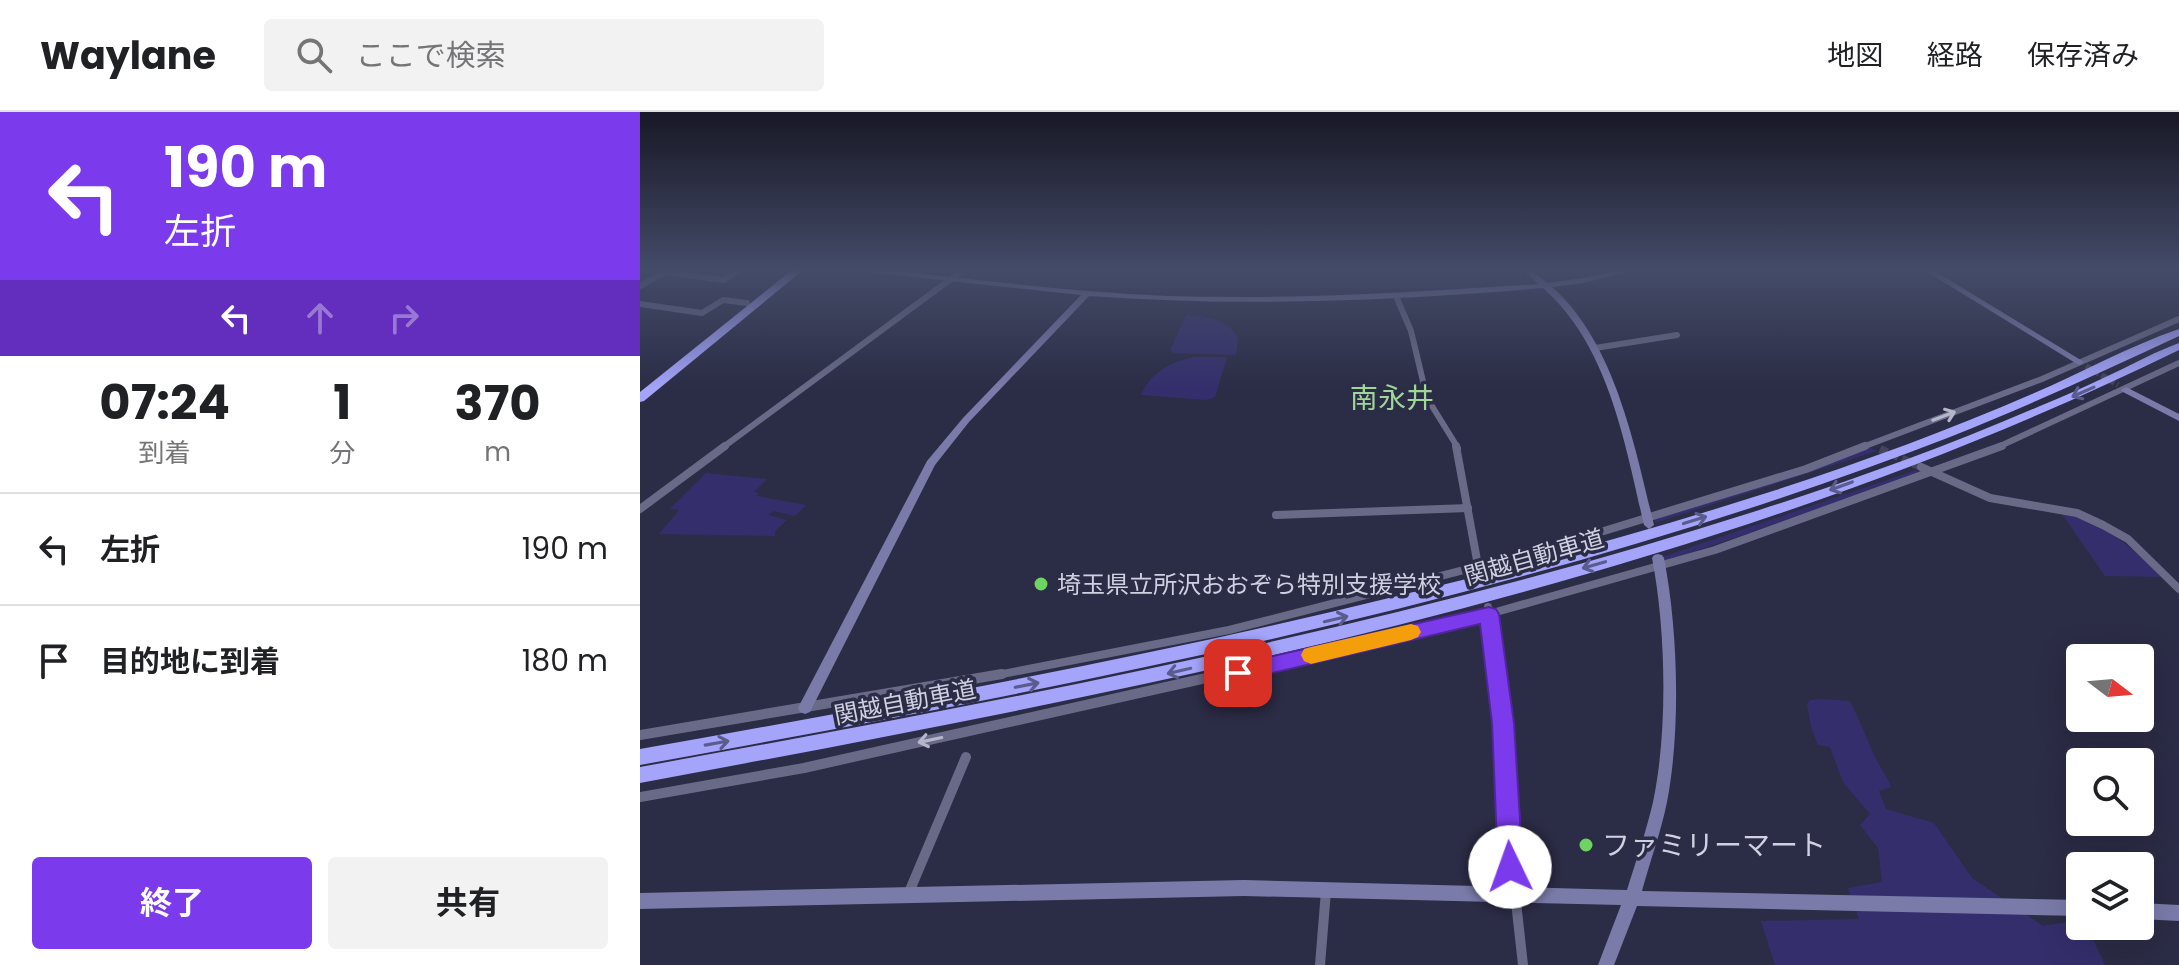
<!DOCTYPE html>
<html lang="ja">
<head>
<meta charset="utf-8">
<style>
	:root { --surface:#fff; --page:#f2f2f2; --text:#202124; --muted:#757577; --line:#e0e0e0; --accent:#7c3aed }
	body { margin:0; font-family:Poppins,"Noto Sans JP",sans-serif; background:var(--page); color:var(--text); height:100vh; display:flex; flex-direction:column; font-size:30px; white-space:nowrap }
	* { box-sizing:border-box; margin:0 }
	p { font-size:26px; color:var(--muted) }
	.icon { flex:none; width:44px; height:44px; fill:none; stroke:currentColor; stroke-width:2; stroke-linecap:round; stroke-linejoin:round }
	.map { position:relative; flex:1; overflow:hidden }
	.drawer { display:flex; flex-direction:column; background:var(--surface); width:640px }
	.drawer>* { flex:none }
	.top-card { background:#7c3aed; color:#fff; overflow:hidden }
	.needle { width:52px; rotate:106deg }
	.tools { position:absolute; left:1426px; top:532px; display:grid; gap:16px }
	.tools a { display:grid; place-items:center; width:88px; height:88px; border-radius:8px; background:var(--surface); box-shadow:0 8px 32px #0002; font-size:40px }
	.pin { position:absolute; display:grid; place-items:center; width:68px; height:68px; color:#fff; margin:-34px; border-radius:16px; box-shadow:0 4px 12px #0006 }
	.me { position:absolute; width:88px; margin:-44px; rotate:357deg; stroke-linejoin:round; filter:drop-shadow(0 0 6px #0008) }
	.turn { display:flex; align-items:center; gap:28px; height:168px; padding:0 32px; font-size:36px }
	.turn .icon { width:104px; height:104px; stroke-width:2.5 }
	.turn b { display:block; font-size:56px; line-height:68px }
	.lanes { display:flex; align-items:center; height:76px; padding:0 32px; background:#0003; justify-content:center; gap:40px; direction:ltr }
	.lanes .off { opacity:.35 }
	.eta { display:flex; justify-content:space-evenly; align-items:center; height:136px; text-align:center }
	.eta b { font-size:48px; font-weight:700; line-height:56px }
	.action { display:flex; gap:16px; margin-top:auto; padding:16px 32px }
	.action a { flex:1; height:92px; border-radius:8px; background:var(--accent); color:#fff; font-size:32px; font-weight:700; line-height:92px; text-align:center }
	.action a+a { background:var(--page); color:var(--text) }
	ul { padding:0; list-style:none }
	li { display:flex; align-items:center; gap:24px; height:112px; padding:0 32px; border-top:2px solid var(--line) }
	li div { flex:1 }
	li b { display:block; font-size:30px }
	li em { font-style:normal }
	header { display:flex; align-items:center; gap:48px; box-sizing:border-box; height:112px; padding:0 40px; background:var(--surface); border-bottom:2px solid var(--line) }
	header strong { font-size:38px }
	nav { display:flex; gap:44px; margin-inline-start:auto; font-size:28px }
	.search { width:560px; height:72px; background:var(--page); display:flex; align-items:center; gap:20px; box-sizing:border-box; padding:0 28px; border-radius:8px; color:var(--muted); font-size:30px }
	main { display:flex; flex:1; min-height:0 }
	.map>svg:first-child { display:block }
	.green { fill:#342f6c }
	.lines { fill:none; stroke-linecap:round; stroke-linejoin:round }
	.street-tunnel-far1 { stroke:#44455c; stroke-width:6; stroke-dasharray:6 3; stroke-linecap:butt }
	.street-tunnel { stroke:#44455c; stroke-width:8; stroke-dasharray:8 4; stroke-linecap:butt }
	.street-far2 { stroke:#696a87; stroke-width:6 }
	.street-far1 { stroke:#696a87; stroke-width:8 }
	.street { stroke:#696a87; stroke-width:10 }
	.secondary { fill:#7b7baa; fill-rule:evenodd }
	.highway { fill:#a4a4fb; fill-rule:evenodd }
	.oneway { stroke:#5b5c8e }
	.oneway2 { stroke:#b6b6ca }
	.route { fill:#7c3aed; stroke:#51269a; stroke-width:2 }
	.slow { fill:#f59e0b }
	.poi-dot { fill:#6ed360; stroke:#2b2c45; stroke-width:3 }
	.labels { text-anchor:middle; dominant-baseline:central; stroke-width:7; stroke-linejoin:round; paint-order:stroke }
	.street-label { font-size:24px; fill:#cfd0e1; stroke:#2b2c45 }
	.poi-label { font-size:24px; fill:#cfd0e1; stroke:#2b2c45; text-anchor:start }
	.quarter-label { font-size:28px; fill:#a1d699; stroke:#2b2c45 }
	.near-poi-label { font-size:28px; fill:#cfd0e1; stroke:#2b2c45; text-anchor:start }
</style>
</head>
<body>
<header>
<strong>Waylane</strong>
<div class="search"><svg class="icon" aria-label="search" viewBox="0 0 24 24"><circle cx="10" cy="10" r="6"/><path d="M15 15l6 6"/></svg>ここで検索</div>
<nav><a>地図</a><a>経路</a><a>保存済み</a></nav>
</header>
<main>
<section class="drawer">
<div class="top-card">
<div class="turn"><svg class="icon" aria-label="left" viewBox="0 0 24 24"><path d="M17 20v-9H6M10 6l-5 5 5 5"/></svg><div><b>190 m</b>左折</div></div>
<div class="lanes"><svg class="icon" aria-label="left" viewBox="0 0 24 24"><path d="M17 20v-9H6M10 6l-5 5 5 5"/></svg><svg class="icon off" aria-label="ahead" viewBox="0 0 24 24"><path d="M12 20V5M6 11l6-6 6 6"/></svg><svg class="icon off" aria-label="right" viewBox="0 0 24 24"><path d="M7 20v-9h11M14 6l5 5-5 5"/></svg></div>
</div>
<div class="eta">
<div><b>07:24</b><p>到着</p></div>
<div><b>1</b><p>分</p></div>
<div><b>370</b><p>m</p></div>
</div>
<ul>
<li><svg class="icon" aria-label="left" viewBox="0 0 24 24"><path d="M17 20v-9H6M10 6l-5 5 5 5"/></svg><div><b>左折</b></div><em>190 m</em></li>
<li><svg class="icon" aria-label="arrive" viewBox="0 0 24 24"><path d="M6 21V4h12l-3 4 3 4H6"/></svg><div><b>目的地に到着</b></div><em>180 m</em></li>
</ul>
<div class="action"><a>終了</a><a>共有</a></div>
</section>
<div class="map">
<svg width="1539" height="853" viewBox="0 0 1539 853">
	<rect width="100%" height="100%" fill="#2b2c45"/>
	<!-- green -->
	<g class="green">
		<path d="M546 203C566 204 589 207 598 227L596 243 534 241 530 238Z"/>
		<path d="M553 245H587L575 285 567 288 501 283C511 260 529 251 553 245Z"/>
		<polygon points="1228,335 1237,339 1015,411 1015,406"/>
		<polygon points="1276,358 1284,362 1026,449 1022,445"/>
		<polygon points="66,361 127,367 114,380 119,381 117,384 166,393 155,404 133,399 129,403 147,408 135,419 135,424 19,422 39,398 30,397"/>
		<path d="M1420 399C1464 411 1491 435 1523 465L1465 464Z"/>
		<path d="M1180 587 1210 589C1220 608 1227 628 1236 647 1241 657 1247 664 1251 675L1239 679 1246 697 1294 711 1332 766 1403 814 1429 810 1447 814 1465 853H1135L1121 809 1219 807 1208 776 1242 770 1238 736 1220 713 1230 702 1203 670 1190 635 1178 633 1171 615 1167 592 1170 588Z"/>
	</g>
	<g class="lines">
		<!-- street-tunnel-far1 -->
		<polyline class="street-tunnel-far1" points="1446,254 1478,273"/>
		<!-- street-tunnel -->
		<polyline class="street-tunnel" points="1240,337 1281,355"/>
		<!-- street-far2 -->
		<g class="street-far2">
			<polyline points="0,174 25,160 84,168 99,158"/>
			<polyline points="756,184 771,219 787,286 818,336"/>
			<polyline points="0,192 62,201 83,188 107,191"/>
			<polyline points="955,236 1037,223"/>
			<polyline points="82,336 323,158"/>
			<polyline points="1220,336 1402,267 1539,207"/>
			<polyline points="1356,336 1539,251"/>
		</g>
		<!-- street-far1 -->
		<g class="street-far1">
			<polyline points="816,334 839,459"/>
			<polyline points="1281,355 1350,386 1437,401 1463,413 1488,427 1539,477"/>
			<polyline points="0,397 85,334"/>
			<polyline points="636,403 828,396"/>
			<polyline points="848,495 858,564"/>
			<polyline points="352,564 589,518 902,438 1166,357 1225,334"/>
			<polyline points="575,564 849,502 1075,438 1362,334"/>
		</g>
		<!-- street -->
		<g class="street">
			<polyline points="858,562 873,763 883,853"/>
			<polyline points="0,623 362,562"/>
			<polyline points="0,685 164,656 584,562"/>
			<polyline points="267,785 326,645"/>
			<polyline points="680,853 686,779"/>
		</g>
		<!-- secondary -->
		<g class="secondary">
			<path d="M224 158H247C340 168 433 180 527 184 651 188 775 180 898 172L883 158H891L907 171 943 166 977 158H988L987 160 943 171 912 175C975 230 995 335 1014 413L1009 417 1004 413C985 332 969 234 903 176 752 189 601 195 449 184L329 310 295 353 170 600 165 602 160 600 158 596 160 592 287 349 323 306 441 183 228 160Z"/>
			<polygon points="1284,158 1293,158 1444,250 1440,253 1437,252"/>
			<polygon points="1486,275 1539,302 1539,309 1483,280 1481,278"/>
			<path d="M1018 442 1022 443 1024 446C1038 517 1041 618 1027 690 1021 720 1010 749 1002 779L1440 788V804L997 794 974 853H958L981 793 604 784 0 797V781L604 768 987 778C996 749 1006 720 1013 690 1028 619 1026 518 1012 446L1014 443Z"/>
			<polygon points="1500,791 1539,793 1539,809 1500,807"/>
		</g>
		<!-- highway -->
		<g class="highway">
			<polygon points="152,158 163,158 4,289 0,290 0,280"/>
			<path d="M1539 217V224C1464 259 1388 294 1310 325 889 488 443 572 0 653V637C383 569 765 497 1136 378 1222 350 1309 318 1392 282 1441 261 1489 234 1539 217Z"/>
			<path d="M1539 231V238C1060 473 520 574 0 671V655C375 587 750 516 1113 400 1210 369 1306 335 1400 294 1425 284 1449 273 1474 261 1495 251 1517 239 1539 231Z"/>
		</g>
	</g>
	<!-- one-way arrows -->
	<defs><path id="oneway-shaft" d="M-6 0H5M1.5-3L5.5 0L1.5 3" fill="none" stroke-width="1.6" stroke-linecap="round" stroke-linejoin="round" transform="scale(2)"/></defs>
	<g class="oneway">
		<use href="#oneway-shaft" transform="translate(1443 280) rotate(156)"/>
		<use href="#oneway-shaft" transform="translate(1201 374) rotate(160)"/>
		<use href="#oneway-shaft" transform="translate(1055 408) rotate(-17)"/>
		<use href="#oneway-shaft" transform="translate(954 453) rotate(164)"/>
		<use href="#oneway-shaft" transform="translate(696 507) rotate(-13)"/>
		<use href="#oneway-shaft" transform="translate(539 559) rotate(167)"/>
		<use href="#oneway-shaft" transform="translate(387 573) rotate(-11)"/>
		<use href="#oneway-shaft" transform="translate(77 631) rotate(-10)"/>
	</g>
	<g class="oneway2">
		<use href="#oneway-shaft" transform="translate(1304 304) rotate(-21)"/>
		<use href="#oneway-shaft" transform="translate(290 628) rotate(168)"/>
	</g>
	<!-- sky -->
	<linearGradient id="sky" x2="0" y2="1"><stop stop-color="#181826"/><stop offset="0.57" stop-color="#444b68"/><stop offset="1" stop-color="#444b68" stop-opacity="0"/></linearGradient>
	<rect width="1539" height="277" fill="url(#sky)"/>
	<!-- route -->
	<polygon class="route" points="849,495 856,497 859,502 874,611 883,755 879,764 870,768 861,764 858,755 852,611 840,512 598,569 590,567 587,561 590,554 598,552"/>
	<!-- slow -->
	<polygon class="slow" points="771,512 778,514 781,520 778,525 771,528 671,552 664,549 661,543 664,537 671,535"/>
	<!-- markers -->
	<g class="poi-dot">
		<circle cx="401" cy="472" r="8"/>
		<circle cx="946" cy="733" r="8"/>
	</g>
	<g class="labels">
		<!-- street labels -->
		<g class="street-label">
			<text transform="translate(894 445) rotate(-16)">関越自動車道</text>
			<text transform="translate(265 590) rotate(-11)">関越自動車道</text>
		</g>
		<!-- poi labels -->
		<g class="poi-label">
			<text x="417" y="472">埼玉県立所沢おおぞら特別支援学校</text>
		</g>
		<!-- quarter labels -->
		<g class="quarter-label">
			<text x="752" y="286">南永井</text>
		</g>
		<!-- near-poi labels -->
		<g class="near-poi-label">
			<text x="962" y="733">ファミリーマート</text>
		</g>
	</g>
</svg>
<div class="tools">
<a><svg class="needle" viewBox="-14 -14 28 28"><path d="M0-13l5 13h-10z" fill="#e53935"/><path d="M0 13l5-13h-10z" fill="#757577"/></svg></a>
<a><svg class="icon" aria-label="search" viewBox="0 0 24 24"><circle cx="10" cy="10" r="6"/><path d="M15 15l6 6"/></svg></a>
<a><svg class="icon" aria-label="layers" viewBox="0 0 24 24"><path d="M12 4l9 5-9 5-9-5zM3 14l9 5 9-5"/></svg></a>
</div>
<div class="pin" style="left:598px;top:561px;background:#d93025"><svg class="icon" aria-label="arrive" viewBox="0 0 24 24"><path d="M6 21V4h12l-3 4 3 4H6"/></svg></div>
<svg class="me" style="left:870px;top:755px" viewBox="-20 -20 40 40"><circle r="19" fill="#fff"/><path d="M0-13L10 11 0 6-10 11z" fill="#7c3aed"/></svg>
</div>
</main>
</body>
</html>
